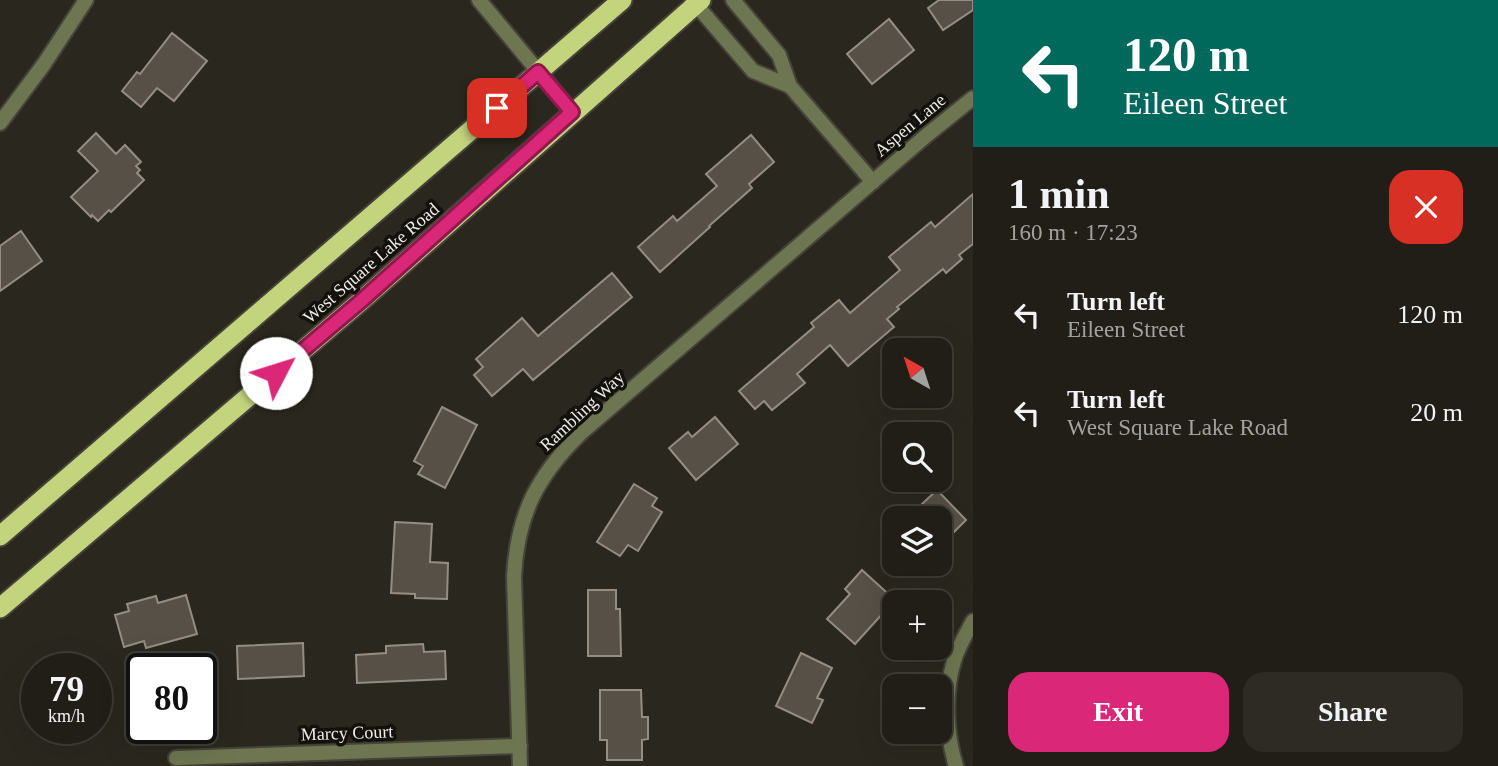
<!DOCTYPE html>
<html lang="en">
<head>
<meta charset="utf-8">
<style>
	:root { --surface:#201e16; --page:#2d2b23; --text:#f1f3f6; --muted:#a2a2a1; --line:#3d3c35; --accent:#db2777 }
	body { margin:0; font-family:"Times New Roman",serif; background:var(--page); color:var(--text); height:100vh; display:flex; flex-direction:column; font-size:26px; white-space:nowrap }
	* { box-sizing:border-box; margin:0 }
	p { font-size:23px; color:var(--muted) }
	.icon { flex:none; width:38px; height:38px; fill:none; stroke:currentColor; stroke-width:2; stroke-linecap:round; stroke-linejoin:round }
	.map { position:relative; flex:1; overflow:hidden }
	.side { display:flex; flex-direction:column; background:var(--surface); width:525px }
	.side>* { flex:none }
	.banner { background:#00695c; color:#fff; overflow:hidden }
	.needle { width:46px; rotate:321deg }
	.controls { position:absolute; left:882px; top:338px; display:grid; gap:14px }
	.controls a { display:grid; place-items:center; width:70px; height:70px; border-radius:14px; background:var(--surface); box-shadow:0 7px 28px #0002,0 0 0 2px var(--line); font-size:35px }
	.speed { position:absolute; left:21px; top:653px; display:flex; gap:14px; font-size:35px; font-weight:700; text-align:center }
	.speed>* { display:grid; place-content:center; width:91px; height:91px; border-radius:50%; background:var(--surface); box-shadow:0 7px 28px #0002,0 0 0 2px var(--line); line-height:1 }
	.speed small { font-size:18px; font-weight:400 }
	.speed .limit { border:4px solid #111; border-radius:10px; background:#fff; color:#111 }
	.pin { position:absolute; display:grid; place-items:center; width:60px; height:60px; color:#fff; margin:-30px; border-radius:14px; box-shadow:0 4px 10px #0006 }
	.me { position:absolute; width:77px; margin:-38px; rotate:50deg; stroke-linejoin:round; filter:drop-shadow(0 0 5px #0008) }
	.turn { display:flex; align-items:center; gap:24px; height:147px; padding:0 35px; font-size:32px }
	.turn .icon { width:91px; height:91px; stroke-width:2.5 }
	.turn b { display:block; font-size:49px; line-height:60px }
	.round { display:grid; place-items:center; flex:none; width:74px; height:74px; border-radius:21px; background:var(--page) }
	.summary { display:flex; align-items:center; justify-content:space-between; height:119px; padding:0 35px }
	h1 { font-size:42px; font-weight:700; line-height:52px }
	.action { display:flex; gap:14px; margin-top:auto; padding:14px 35px }
	.action a { flex:1; height:80px; border-radius:21px; background:var(--accent); color:#fff; font-size:28px; font-weight:700; line-height:80px; text-align:center }
	.action a+a { background:var(--page); color:var(--text) }
	ul { padding:0; list-style:none }
	li { display:flex; align-items:center; gap:21px; height:98px; padding:0 35px }
	li div { flex:1 }
	li b { display:block; font-size:26px }
	li em { font-style:normal }
	main { display:flex; flex:1; min-height:0 }
	.map>svg:first-child { display:block }
	.building { fill:#575046; stroke:#948d82; stroke-width:2 }
	.lines { fill:none; stroke-linecap:round; stroke-linejoin:round }
	.minor-casing { stroke:#46443a; stroke-width:18 }
	.trunk-casing { stroke:#46443a; stroke-width:23 }
	.minor { stroke:#6e7651; stroke-width:14 }
	.trunk { stroke:#c3d47d; stroke-width:19 }
	.route-casing { stroke:#8e194d; stroke-width:18 }
	.route { stroke:#db2777; stroke-width:12 }
	.labels { text-anchor:middle; dominant-baseline:central; stroke-width:7; stroke-linejoin:round; paint-order:stroke }
	.street-label { font-size:18px; fill:#efede7; stroke:#12110c }
</style>
</head>
<body>
<main>
<div class="map">
<svg width="973" height="766" viewBox="0 0 973 766">
	<rect width="100%" height="100%" fill="#2a281e"/>
	<!-- building -->
	<g class="building">
		<polygon points="939,0 973,0 973,10 943,30 928,8"/>
		<polygon points="889,19 914,50 872,84 847,54"/>
		<polygon points="172,33 207,61 174,101 157,88 141,107 122,91 137,72 140,74"/>
		<polygon points="96,133 116,154 125,145 141,162 136,166 140,170 137,173 144,180 111,212 109,210 98,221 92,215 91,217 71,197 98,171 78,151"/>
		<polygon points="751,135 774,162 749,184 752,188 709,226 710,227 660,272 638,247 673,216 677,221 717,186 706,174"/>
		<polygon points="973,194 973,244 959,255 962,259 946,273 943,269 897,307 899,309 887,319 894,327 848,366 830,345 797,374 805,383 772,410 764,401 755,409 739,391 814,327 811,323 839,300 850,313 900,270 889,257 931,222 935,227"/>
		<polygon points="21,231 42,261 0,291 0,246"/>
		<polygon points="612,273 632,297 533,380 523,369 492,396 474,375 483,367 476,359 522,318 538,336"/>
		<polygon points="442,407 477,425 445,488 418,474 423,466 414,461"/>
		<polygon points="715,417 738,444 696,480 669,448 688,432 692,437"/>
		<polygon points="634,484 657,498 652,506 662,512 638,551 628,545 620,556 597,542"/>
		<polygon points="937,490 966,520 949,537 940,528 940,518 907,518"/>
		<polygon points="395,522 432,524 430,562 448,563 447,599 415,598 415,594 391,593"/>
		<polygon points="862,570 895,600 855,644 827,619 850,594 845,589"/>
		<polygon points="588,590 616,590 616,609 620,609 621,656 588,656"/>
		<polygon points="186,595 197,634 146,648 144,641 124,647 115,615 129,611 127,604 156,596 158,603"/>
		<polygon points="303,643 304,676 238,679 237,646"/>
		<polygon points="423,644 424,652 445,651 446,679 357,683 356,655 386,653 386,646"/>
		<polygon points="801,653 832,668 817,698 823,700 812,723 776,706"/>
		<polygon points="600,690 641,690 642,717 648,717 648,739 642,740 642,760 607,760 607,740 600,740"/>
	</g>
	<g class="lines">
		<defs>
			<g id="minor">
				<polyline points="479,0 572,112"/>
				<polyline points="692,0 753,71 790,86"/>
				<polyline points="733,0 779,55 790,86 873,182"/>
				<polyline points="0,123 44,64 86,0"/>
				<polyline points="176,758 520,746"/>
				<path d="M520 766 514 577C517 515 537 476 581 433L927 135 973 98"/>
				<path d="M956 766C946 734 944 694 954 661 958 647 966 634 973 621"/>
			</g>
			<g id="trunk">
				<polyline points="0,536 622,0"/>
				<polyline points="0,608 361,301 701,0"/>
			</g>
		</defs>
		<!-- minor casing -->
		<use href="#minor" class="minor-casing"/>
		<!-- trunk casing -->
		<use href="#trunk" class="trunk-casing"/>
		<!-- minor -->
		<use href="#minor" class="minor"/>
		<!-- trunk -->
		<use href="#trunk" class="trunk"/>
	</g>
	<g class="lines">
		<defs>
			<polyline id="route" points="276,373 361,301 572,112 538,72 497,108"/>
		</defs>
		<!-- route casing -->
		<use href="#route" class="route-casing"/>
		<!-- route -->
		<use href="#route" class="route"/>
	</g>
	<g class="labels">
		<!-- street labels -->
		<g class="street-label">
			<text transform="translate(910 125) rotate(-40)">Aspen Lane</text>
			<text transform="translate(371 263) rotate(-41)">West Square Lake Road</text>
			<text transform="translate(582 411) rotate(-43)">Rambling Way</text>
			<text transform="translate(347 733) rotate(-2)">Marcy Court</text>
		</g>
	</g>
</svg>
<div class="controls">
<a><svg class="needle" viewBox="-14 -14 28 28"><path d="M0-13l5 13h-10z" fill="#e53935"/><path d="M0 13l5-13h-10z" fill="#a2a2a1"/></svg></a>
<a><svg class="icon" aria-label="search" viewBox="0 0 24 24"><circle cx="10" cy="10" r="6"/><path d="M15 15l6 6"/></svg></a>
<a><svg class="icon" aria-label="layers" viewBox="0 0 24 24"><path d="M12 4l9 5-9 5-9-5zM3 14l9 5 9-5"/></svg></a>
<a>+</a>
<a>−</a>
</div>
<div class="speed"><div>79<small>km/h</small></div><div class="limit">80</div></div>
<div class="pin" style="left:497px;top:108px;background:#d93025"><svg class="icon" aria-label="arrive" viewBox="0 0 24 24"><path d="M6 21V4h12l-3 4 3 4H6"/></svg></div>
<svg class="me" style="left:276px;top:373px" viewBox="-20 -20 40 40"><circle r="19" fill="#fff"/><path d="M0-13L10 11 0 6-10 11z" fill="#db2777"/></svg>
</div>
<section class="side">
<div class="banner">
<div class="turn"><svg class="icon" aria-label="left" viewBox="0 0 24 24"><path d="M17 20v-9H6M10 6l-5 5 5 5"/></svg><div><b>120 m</b>Eileen Street</div></div>
</div>
<div class="summary"><div><h1>1 min</h1><p>160 m · 17:23</p></div><a class="round" style="background:#d93025;color:#fff"><svg class="icon" aria-label="close" viewBox="0 0 24 24"><path d="M6 6l12 12M18 6L6 18"/></svg></a></div>
<ul>
<li><svg class="icon" aria-label="left" viewBox="0 0 24 24"><path d="M17 20v-9H6M10 6l-5 5 5 5"/></svg><div><b>Turn left</b><p>Eileen Street</p></div><em>120 m</em></li>
<li><svg class="icon" aria-label="left" viewBox="0 0 24 24"><path d="M17 20v-9H6M10 6l-5 5 5 5"/></svg><div><b>Turn left</b><p>West Square Lake Road</p></div><em>20 m</em></li>
</ul>
<div class="action"><a>Exit</a><a>Share</a></div>
</section>
</main>
</body>
</html>
